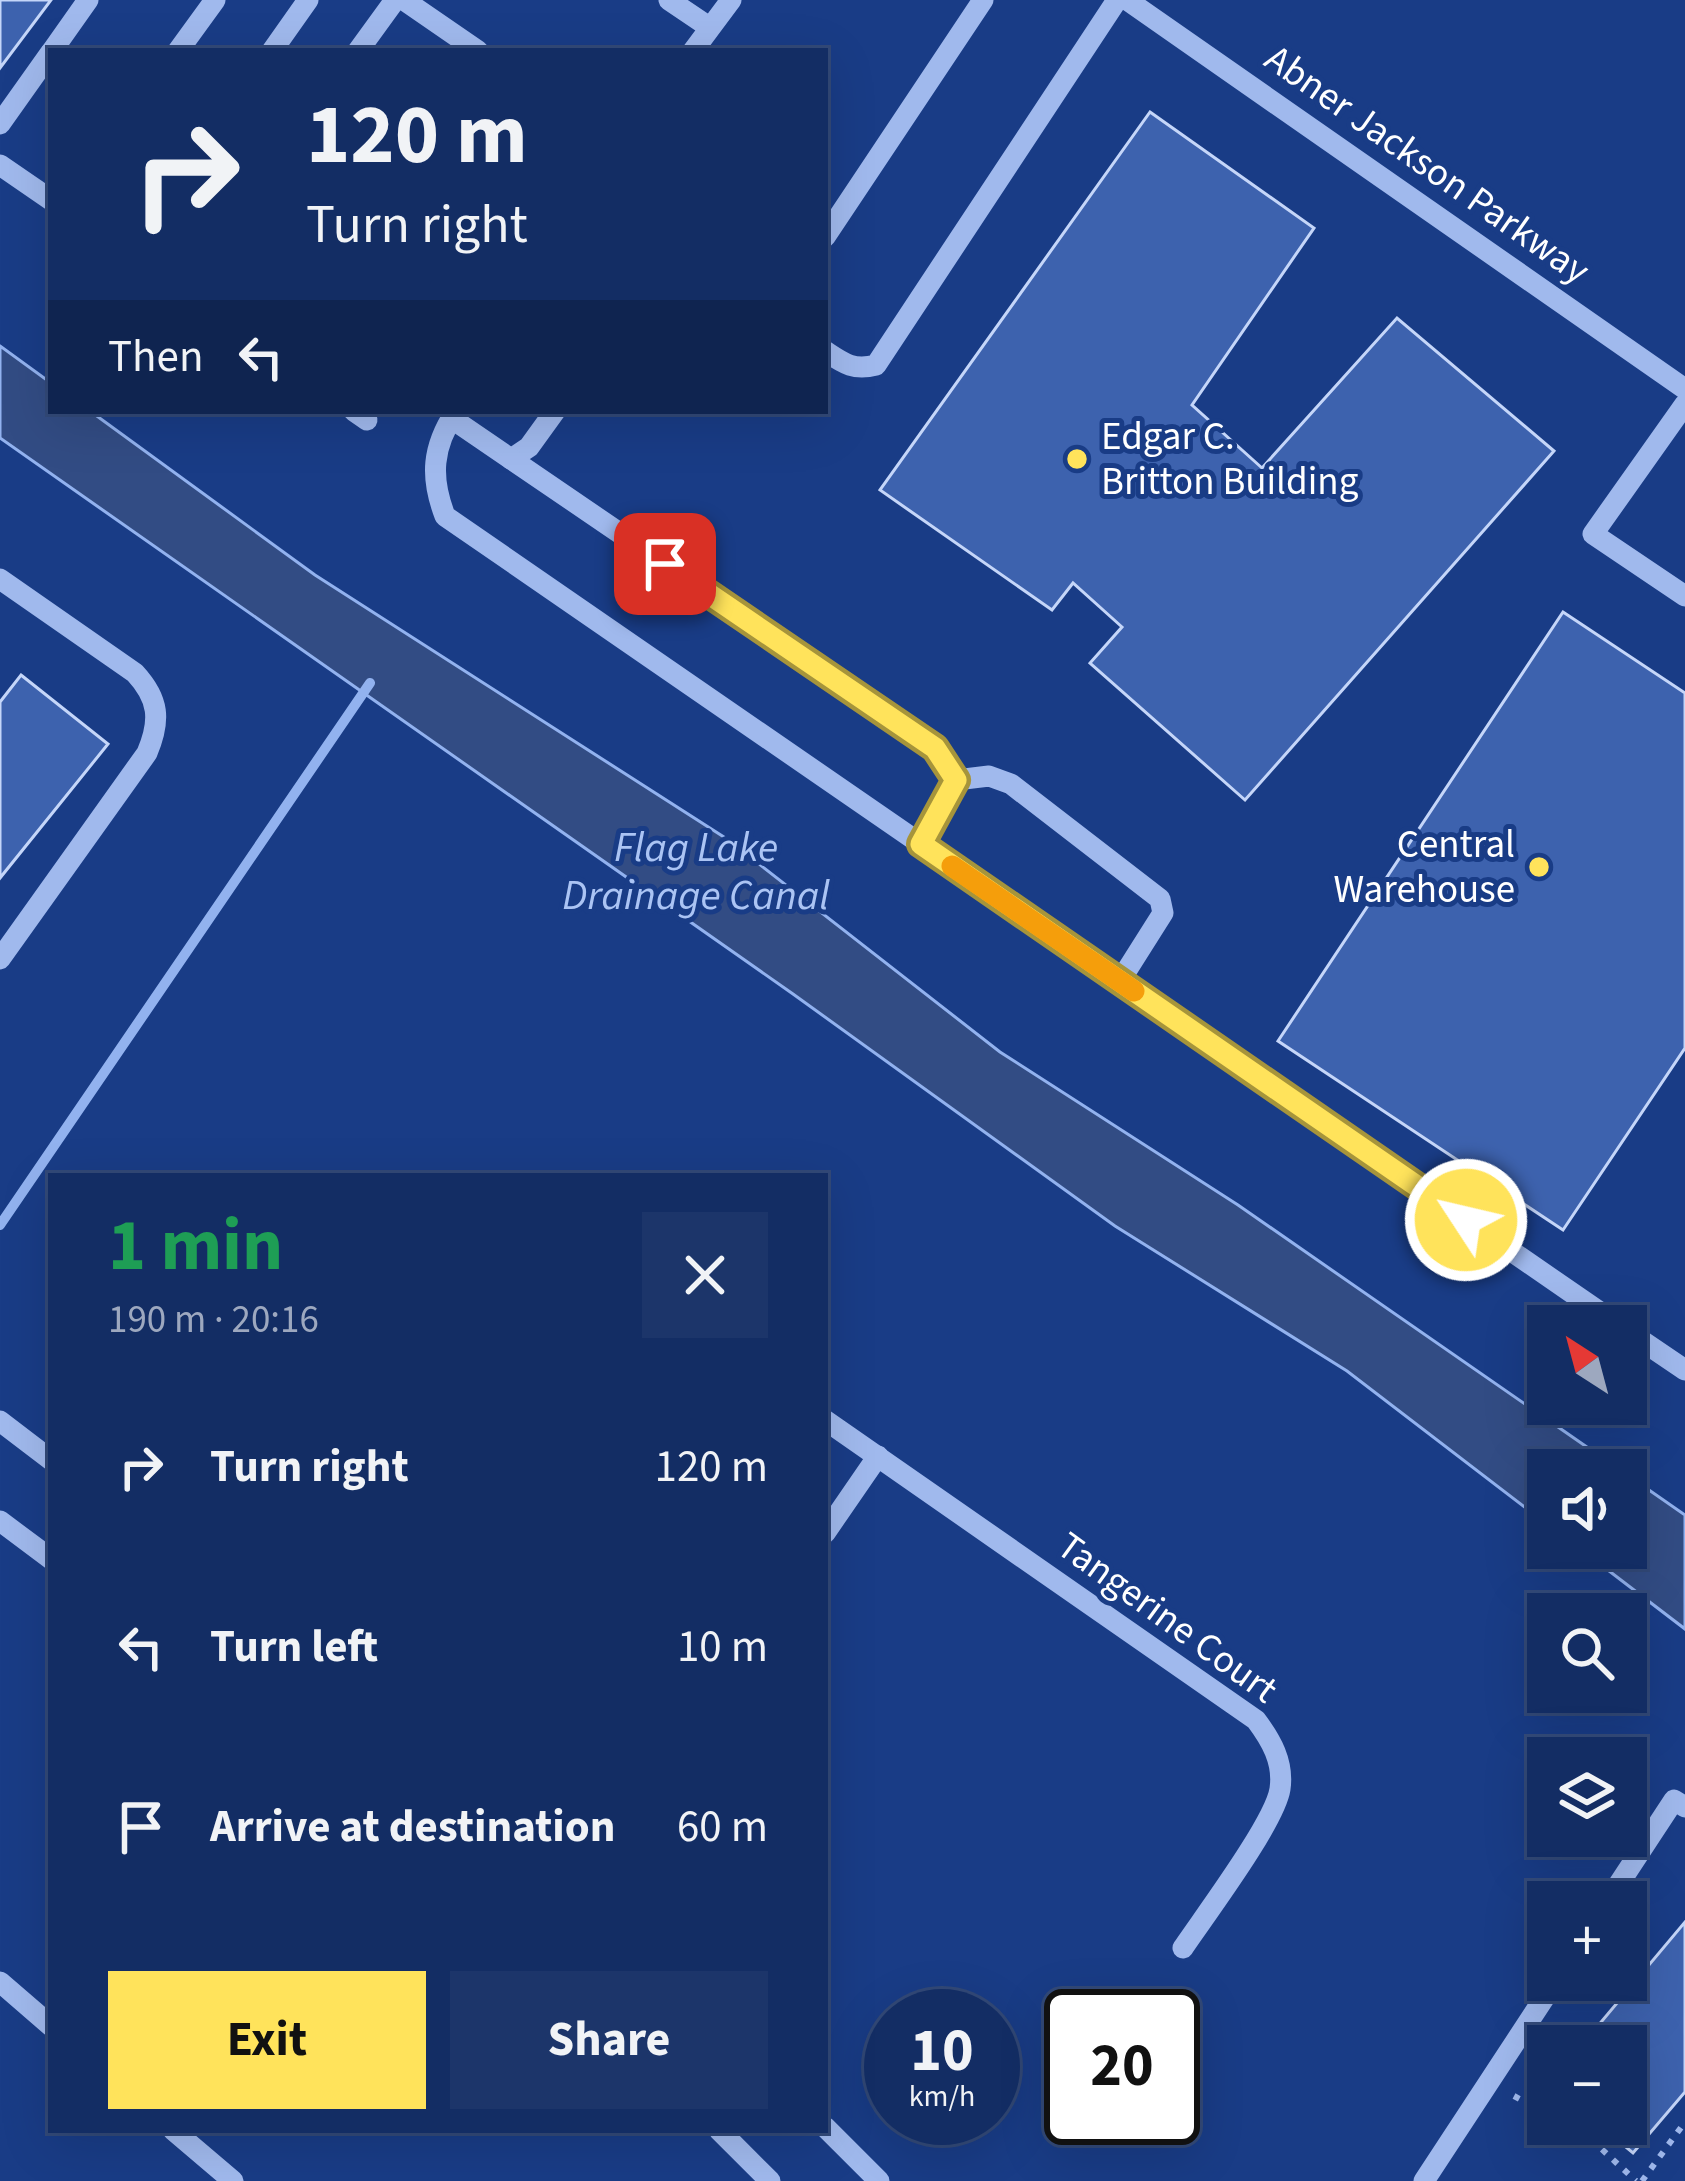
<!DOCTYPE html>
<html lang="en">
<head>
<meta charset="utf-8">
<style>
	:root { --surface:#132d64; --page:#1c356a; --text:#f1f3f6; --muted:#9da8bf; --line:#324978; --accent:#ffe35b }
	body { margin:0; font-family:"Source Sans 3",sans-serif; background:var(--page); color:var(--text); height:100vh; display:flex; flex-direction:column; font-size:45px; white-space:nowrap }
	* { box-sizing:border-box; margin:0 }
	p { font-size:39px; color:var(--muted) }
	.icon { flex:none; width:66px; height:66px; fill:none; stroke:currentColor; stroke-width:2; stroke-linecap:round; stroke-linejoin:round }
	.map { position:relative; flex:1; overflow:hidden }
	.details { position:absolute; left:48px; top:1173px; width:780px; height:960px; display:flex; flex-direction:column; background:var(--surface); border-radius:0px; box-shadow:0 12px 48px #0002,0 0 0 3px var(--line) }
	.details>* { flex:none }
	.banner { position:absolute; left:48px; top:48px; width:780px; height:366px; border-radius:0px; box-shadow:0 12px 48px #0002,0 0 0 3px var(--line); background:#132d64; color:var(--text); overflow:hidden }
	.needle { width:78px; rotate:324deg }
	.fabs { position:absolute; left:1527px; top:1305px; display:grid; gap:24px }
	.fabs a { display:grid; place-items:center; width:120px; height:120px; border-radius:0px; background:var(--surface); box-shadow:0 12px 48px #0002,0 0 0 3px var(--line); font-size:60px }
	.speed { position:absolute; left:864px; top:1989px; display:flex; gap:24px; font-size:60px; font-weight:700; text-align:center }
	.speed>* { display:grid; place-content:center; width:156px; height:156px; border-radius:50%; background:var(--surface); box-shadow:0 12px 48px #0002,0 0 0 3px var(--line); line-height:1 }
	.speed small { font-size:30px; font-weight:400 }
	.speed .limit { border:6px solid #111; border-radius:18px; background:#fff; color:#111 }
	.pin { position:absolute; display:grid; place-items:center; width:102px; height:102px; color:#fff; margin:-51px; border-radius:24px; box-shadow:0 6px 18px #0006 }
	.me { position:absolute; width:132px; margin:-66px; rotate:305deg; stroke-linejoin:round; filter:drop-shadow(0 0 9px #0008) }
	.turn { display:flex; align-items:center; gap:42px; height:252px; padding:0 60px; font-size:54px }
	.turn .icon { width:156px; height:156px; stroke-width:2.5 }
	.turn b { display:block; font-size:84px; line-height:102px }
	.then { display:flex; align-items:center; height:114px; padding:0 60px; background:#0003; gap:24px; font-size:45px }
	.round { display:grid; place-items:center; flex:none; width:126px; height:126px; border-radius:0px; background:var(--page) }
	.head { display:flex; align-items:center; justify-content:space-between; height:204px; padding:0 60px }
	h1 { font-size:72px; font-weight:700; line-height:90px; color:#1e9e55 }
	.primary-button { display:flex; gap:24px; margin-top:auto; padding:24px 60px }
	.primary-button a { flex:1; height:138px; border-radius:0px; background:var(--accent); color:#111; font-size:48px; font-weight:700; line-height:138px; text-align:center }
	.primary-button a+a { background:var(--page); color:var(--text) }
	ul { padding:0; list-style:none }
	li { display:flex; align-items:center; gap:36px; height:180px; padding:0 60px }
	li div { flex:1 }
	li b { display:block; font-size:45px }
	li em { font-style:normal }
	.map>svg:first-child { display:block }
	.water { fill:#324c84; stroke:#92b2ef; stroke-width:3 }
	.lines { fill:none; stroke-linecap:round; stroke-linejoin:round }
	.stream { stroke:#92b2ef; stroke-width:10 }
	.building { fill:#3d62ae; stroke:#c5d6f9; stroke-width:3 }
	.path { stroke:#a0b9ed; stroke-width:6; stroke-dasharray:6 9; stroke-linecap:butt }
	.minor { stroke:#a0b9ed; stroke-width:21 }
	.route-casing { stroke:#a6943b; stroke-width:30 }
	.route { stroke:#ffe35b; stroke-width:21 }
	.slow { stroke:#f59e0b; stroke-width:21 }
	.poi-dot { fill:#ffe35b; stroke:#193c86; stroke-width:4.5 }
	.labels { text-anchor:middle; dominant-baseline:central; stroke-width:10; stroke-linejoin:round; paint-order:stroke }
	.street-label { font-size:39px; fill:#fff; stroke:#193c86 }
	.poi-label { font-size:39px; fill:#fff; stroke:#193c86; text-anchor:start }
	.water-label { font-size:42px; font-style:italic; fill:#abc4f4; stroke:#193c86 }
</style>
</head>
<body>
<div class="map">
<svg width="1685" height="2181" viewBox="0 0 1685 2181">
	<rect width="100%" height="100%" fill="#193c86"/>
	<!-- water -->
	<g class="water">
		<polygon points="0,346 51,383 51,411 90,411 315,575 727,839 1000,1052 1238,1205 1620,1470 1548,1470 1548,1525 1347,1371 1115,1226 793,994 0,438"/>
		<polygon points="1626,1474 1685,1515 1685,1629 1579,1548 1626,1548"/>
	</g>
	<g class="lines">
		<!-- stream -->
		<polyline class="stream" points="0,1225 370,683"/>
	</g>
	<!-- building -->
	<g class="building">
		<polygon points="0,0 51,0 0,68"/>
		<polygon points="1150,112 1314,228 1192,405 1262,468 1397,318 1554,451 1245,800 1090,663 1122,627 1073,583 1052,610 880,490"/>
		<polygon points="1563,612 1685,693 1685,1048 1563,1230 1278,1041"/>
		<polygon points="21,675 108,744 0,878 0,702"/>
		<polygon points="1685,1922 1685,2092 1633,2153 1598,2124 1626,2124 1626,2046 1581,2046"/>
	</g>
	<g class="lines">
		<!-- path -->
		<g class="path">
			<polyline points="1514,2096 1548,2114"/>
			<polyline points="1565,2124 1594,2142 1636,2181"/>
			<polyline points="1642,2181 1685,2122"/>
		</g>
		<!-- minor -->
		<g class="minor">
			<polyline points="404,0 478,51"/>
			<polyline points="669,0 709,27"/>
			<polyline points="1127,0 1685,389"/>
			<polyline points="52,51 88,0"/>
			<polyline points="178,51 215,0"/>
			<polyline points="272,51 308,0"/>
			<polyline points="358,51 395,0"/>
			<polyline points="693,51 731,0"/>
			<polyline points="0,124 51,52"/>
			<polyline points="0,165 51,200"/>
			<polyline points="825,237 983,0"/>
			<path d="M825 351C843 363 853 371 876 365L1117 0"/>
			<polyline points="1685,404 1593,534 1685,596"/>
			<polyline points="354,411 367,420"/>
			<path d="M456 411C432 447 430 477 445 516L1620 1326"/>
			<polyline points="451,418 511,459 529,447 555,411"/>
			<polyline points="511,459 935,748 956,780 921,844"/>
			<path d="M0 579 135 673C159 699 161 720 147 753L0 959"/>
			<polyline points="956,780 989,776 1011,784 1160,899 1163,913 1120,981"/>
			<polyline points="1626,1330 1685,1370"/>
			<path d="M825 1420 1256 1720C1271 1740 1284 1762 1280 1789 1275 1822 1206 1914 1183 1948"/>
			<polyline points="0,1421 51,1460"/>
			<polyline points="0,1521 51,1559"/>
			<polyline points="825,1533 878,1456"/>
			<polyline points="1607,1902 1674,1800 1685,1807"/>
			<polyline points="0,1982 51,2026"/>
			<polyline points="825,2127 879,2181"/>
			<polyline points="173,2130 233,2181"/>
			<polyline points="719,2130 770,2181"/>
			<polyline points="1424,2181 1556,1980"/>
		</g>
	</g>
	<g class="lines">
		<defs>
			<polyline id="route" points="665,564 935,748 956,780 921,844 1466,1220"/>
		</defs>
		<!-- route casing -->
		<use href="#route" class="route-casing"/>
		<!-- route -->
		<use href="#route" class="route"/>
		<!-- slow -->
		<polyline class="slow" points="952,866 1134,991"/>
	</g>
	<!-- markers -->
	<g class="poi-dot">
		<circle cx="1077" cy="459" r="12"/>
		<circle cx="1539" cy="867" r="12"/>
	</g>
	<g class="labels">
		<!-- street labels -->
		<g class="street-label">
			<text transform="translate(1427 165) rotate(35)">Abner Jackson Parkway</text>
			<text transform="translate(1167 1618) rotate(36)">Tangerine Court</text>
		</g>
		<!-- poi labels -->
		<g class="poi-label">
			<text x="1101" y="437">Edgar C.<tspan x="1101" dy="45">Britton Building</tspan></text>
			<text x="1515" y="845" text-anchor="end">Central<tspan x="1515" dy="45">Warehouse</tspan></text>
		</g>
		<!-- water labels -->
		<g class="water-label">
			<text x="696" y="848">Flag Lake<tspan x="696" dy="48">Drainage Canal</tspan></text>
		</g>
	</g>
</svg>
<div class="fabs">
<a><svg class="needle" viewBox="-14 -14 28 28"><path d="M0-13l5 13h-10z" fill="#e53935"/><path d="M0 13l5-13h-10z" fill="#9da8bf"/></svg></a>
<a><svg class="icon" aria-label="sound" viewBox="0 0 24 24"><path d="M4 9h4l5-4v14l-5-4H4zM17 9q2 3 0 6"/></svg></a>
<a><svg class="icon" aria-label="search" viewBox="0 0 24 24"><circle cx="10" cy="10" r="6"/><path d="M15 15l6 6"/></svg></a>
<a><svg class="icon" aria-label="layers" viewBox="0 0 24 24"><path d="M12 4l9 5-9 5-9-5zM3 14l9 5 9-5"/></svg></a>
<a>+</a>
<a>−</a>
</div>
<div class="speed"><div>10<small>km/h</small></div><div class="limit">20</div></div>
<div class="pin" style="left:665px;top:564px;background:#d93025"><svg class="icon" aria-label="arrive" viewBox="0 0 24 24"><path d="M6 21V4h12l-3 4 3 4H6"/></svg></div>
<svg class="me" style="left:1466px;top:1220px" viewBox="-20 -20 40 40"><circle r="17" fill="#ffe35b" stroke="#fff" stroke-width="3"/><path d="M0-11L8 9 0 5-8 9z" fill="#fff"/></svg>
<div class="banner">
<div class="turn"><svg class="icon" aria-label="right" viewBox="0 0 24 24"><path d="M7 20v-9h11M14 6l5 5-5 5"/></svg><div><b>120 m</b>Turn right</div></div>
<div class="then">Then<svg class="icon" aria-label="left" viewBox="0 0 24 24"><path d="M17 20v-9H6M10 6l-5 5 5 5"/></svg></div>
</div>
<section class="details">
<div class="head"><div><h1>1 min</h1><p>190 m · 20:16</p></div><a class="round"><svg class="icon" aria-label="close" viewBox="0 0 24 24"><path d="M6 6l12 12M18 6L6 18"/></svg></a></div>
<ul>
<li><svg class="icon" aria-label="right" viewBox="0 0 24 24"><path d="M7 20v-9h11M14 6l5 5-5 5"/></svg><div><b>Turn right</b></div><em>120 m</em></li>
<li><svg class="icon" aria-label="left" viewBox="0 0 24 24"><path d="M17 20v-9H6M10 6l-5 5 5 5"/></svg><div><b>Turn left</b></div><em>10 m</em></li>
<li><svg class="icon" aria-label="arrive" viewBox="0 0 24 24"><path d="M6 21V4h12l-3 4 3 4H6"/></svg><div><b>Arrive at destination</b></div><em>60 m</em></li>
</ul>
<div class="primary-button"><a>Exit</a><a>Share</a></div>
</section>
</div>
</body>
</html>
